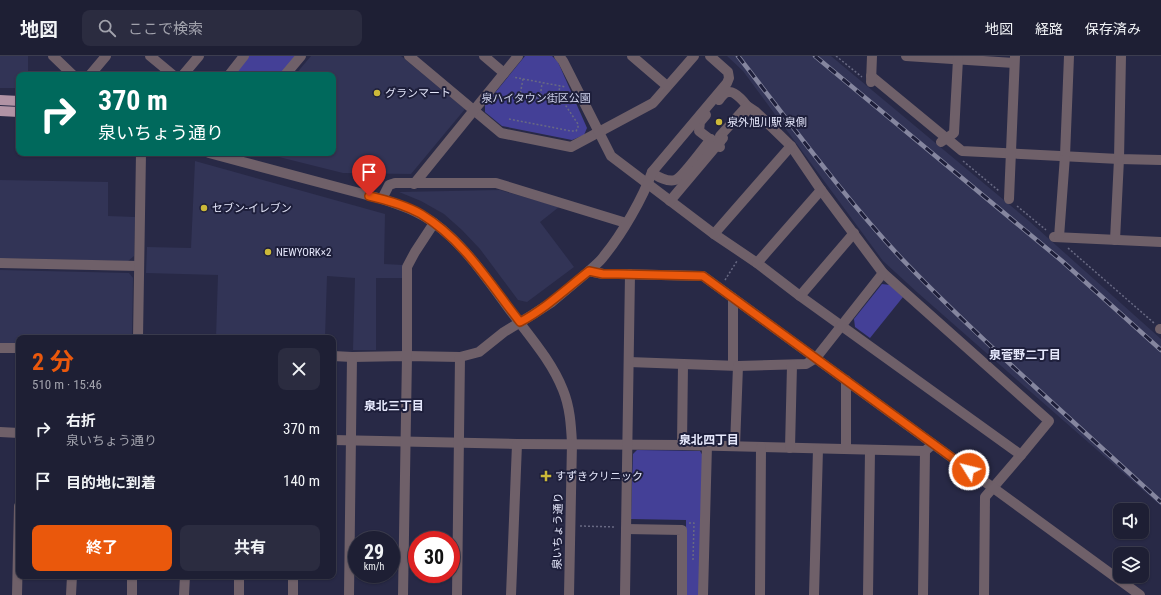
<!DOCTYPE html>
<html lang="ja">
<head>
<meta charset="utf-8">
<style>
	:root { --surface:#1e1f34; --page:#2b2c40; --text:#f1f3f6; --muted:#a1a2ac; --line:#3c3d4f; --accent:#ea580c }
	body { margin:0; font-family:"Roboto Condensed","Noto Sans JP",sans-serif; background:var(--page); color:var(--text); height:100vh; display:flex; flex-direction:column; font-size:15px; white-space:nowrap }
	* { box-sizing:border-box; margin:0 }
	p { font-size:13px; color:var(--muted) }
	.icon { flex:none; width:22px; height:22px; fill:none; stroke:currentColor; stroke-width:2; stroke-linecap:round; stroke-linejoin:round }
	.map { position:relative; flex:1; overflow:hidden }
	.drawer { position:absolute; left:16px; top:279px; width:320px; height:244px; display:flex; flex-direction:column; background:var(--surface); border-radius:8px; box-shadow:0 1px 3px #0004,0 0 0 1px var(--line) }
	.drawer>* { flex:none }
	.top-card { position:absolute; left:16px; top:16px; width:320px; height:84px; border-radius:8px; box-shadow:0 1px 3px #0004,0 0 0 1px var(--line); background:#00695c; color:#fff; overflow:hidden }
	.tools { position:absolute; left:1113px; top:447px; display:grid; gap:8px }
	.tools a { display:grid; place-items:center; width:36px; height:36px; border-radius:8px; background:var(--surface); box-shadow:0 1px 3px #0004,0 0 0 1px var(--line); font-size:20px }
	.speed { position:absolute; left:348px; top:475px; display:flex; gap:8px; font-size:20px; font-weight:700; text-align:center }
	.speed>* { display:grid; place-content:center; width:52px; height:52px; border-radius:50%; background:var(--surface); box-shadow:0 1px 3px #0004,0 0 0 1px var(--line); line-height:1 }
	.speed small { font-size:10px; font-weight:400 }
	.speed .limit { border:6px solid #d22; background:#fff; color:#111 }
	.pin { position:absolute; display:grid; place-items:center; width:34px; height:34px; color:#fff; margin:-41px -17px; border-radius:50% 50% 50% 0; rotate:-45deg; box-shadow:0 0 4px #0007 }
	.pin .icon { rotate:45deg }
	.me { position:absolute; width:44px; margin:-22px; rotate:306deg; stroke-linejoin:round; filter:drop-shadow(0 0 3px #0008) }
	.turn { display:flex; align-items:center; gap:14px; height:84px; padding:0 16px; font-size:18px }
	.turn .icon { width:52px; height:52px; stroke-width:2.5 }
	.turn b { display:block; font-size:28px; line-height:34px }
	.round { display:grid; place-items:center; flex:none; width:42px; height:42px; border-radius:8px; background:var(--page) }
	.summary { display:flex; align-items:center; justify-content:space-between; height:68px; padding:0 16px }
	h1 { font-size:24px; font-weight:700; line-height:30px; color:var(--accent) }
	.primary-button { display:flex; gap:8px; margin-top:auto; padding:8px 16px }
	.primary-button a { flex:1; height:46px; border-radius:8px; background:var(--accent); color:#fff; font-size:16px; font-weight:700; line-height:46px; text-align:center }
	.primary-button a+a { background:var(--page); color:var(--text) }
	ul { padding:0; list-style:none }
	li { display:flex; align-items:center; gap:12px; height:52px; padding:0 16px }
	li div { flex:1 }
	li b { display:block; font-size:15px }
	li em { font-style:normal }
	header { display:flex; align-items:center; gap:24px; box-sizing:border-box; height:56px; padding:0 20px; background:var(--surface); border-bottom:1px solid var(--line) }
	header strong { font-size:19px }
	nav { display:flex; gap:22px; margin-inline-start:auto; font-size:14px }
	.search { width:280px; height:36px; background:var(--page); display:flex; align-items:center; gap:10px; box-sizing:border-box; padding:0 14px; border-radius:8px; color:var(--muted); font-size:15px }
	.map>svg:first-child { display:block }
	.built { fill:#323456 }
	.green { fill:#444097 }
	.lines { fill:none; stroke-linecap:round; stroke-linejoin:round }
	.path { stroke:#686983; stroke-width:1.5; stroke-dasharray:2 2; stroke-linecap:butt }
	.minor { stroke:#6f6069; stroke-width:10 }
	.major { stroke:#b193a5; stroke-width:10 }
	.rail-casing { stroke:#85869f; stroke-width:4.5 }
	.rail { stroke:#1e1f3b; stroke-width:3; stroke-dasharray:9; stroke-linecap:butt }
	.route-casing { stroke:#983908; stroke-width:10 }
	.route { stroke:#ea580c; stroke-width:7 }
	.poi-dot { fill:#ccb939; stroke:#1e1f3b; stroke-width:1.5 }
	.labels { text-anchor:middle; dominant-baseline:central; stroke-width:4; stroke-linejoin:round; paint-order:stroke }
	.poi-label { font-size:11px; fill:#e5e7fb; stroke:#1e1f3b; text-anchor:start }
	.park-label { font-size:11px; fill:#cfd2ec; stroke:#1e1f3b }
	.street-label { font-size:11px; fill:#e5e7fb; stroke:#1e1f3b }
	.neighbourhood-label { font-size:12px; font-weight:bold; fill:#e5e7fb; stroke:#1e1f3b }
</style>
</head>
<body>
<header>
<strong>地図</strong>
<div class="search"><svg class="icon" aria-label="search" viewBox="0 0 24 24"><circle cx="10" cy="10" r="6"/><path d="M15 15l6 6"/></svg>ここで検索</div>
<nav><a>地図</a><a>経路</a><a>保存済み</a></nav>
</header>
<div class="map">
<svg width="1161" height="539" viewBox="0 0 1161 539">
	<rect width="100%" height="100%" fill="#282946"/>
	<!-- built -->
	<g class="built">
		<polygon points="0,0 28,0 28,19 19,19 19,32 0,32"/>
		<polygon points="311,0 401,0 465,53 411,118 343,117 263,97 333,97 333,19 295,19"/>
		<polygon points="727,0 831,0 1029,165 1161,283 1161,450 918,237 883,205 743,15"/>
		<polygon points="195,105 385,158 384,208 403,209 403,222 376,222 376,294 353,294 355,222 327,220 325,282 216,282 218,219 146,217 147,191 191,192"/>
		<polygon points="0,124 108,126 108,160 135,161 134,200 128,205 0,202"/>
		<polygon points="500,134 559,151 540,166 574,211 527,246 518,244 480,193 462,174 444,158 421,145 399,136"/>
		<polygon points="0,214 129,217 133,222 132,282 19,282 19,288 0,287"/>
	</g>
	<!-- green -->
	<g class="green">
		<polygon points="247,0 297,0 281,19 231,19"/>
		<polygon points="525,0 552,0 558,6 587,72 584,79 572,84 502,70 485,56 485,49"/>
		<polygon points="882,228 890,229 903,241 870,282 855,271 854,263"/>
		<polygon points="637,394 700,395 703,400 700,539 686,539 686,464 631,463 633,398"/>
	</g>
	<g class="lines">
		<!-- path -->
		<g class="path">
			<polyline points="836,0 862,21"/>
			<polyline points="523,23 566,31"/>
			<polyline points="540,43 542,27"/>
			<polyline points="557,46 560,30"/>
			<polyline points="509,63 571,75 576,75 578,72 578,68 564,47 520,39 523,23 513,21"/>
			<polyline points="963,105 999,135"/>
			<polyline points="1017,150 1046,174"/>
			<polyline points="1068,192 1154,267"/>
			<polyline points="725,224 737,205"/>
			<polyline points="689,467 694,467 693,504"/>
			<polyline points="580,470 616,471"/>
		</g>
		<!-- minor -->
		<g class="minor">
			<polyline points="53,0 73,19"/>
			<polyline points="150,0 173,19"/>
			<polyline points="409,0 501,77 571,91 653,47 694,0"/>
			<polyline points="484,0 504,17"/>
			<polyline points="559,0 563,5 611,100 714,178 757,207 800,240 1021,399 985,441 984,539"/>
			<polyline points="632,0 667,30"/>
			<polyline points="906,0 1014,7"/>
			<polyline points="90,19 106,0"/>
			<polyline points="183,19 199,0"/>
			<polyline points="229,19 244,0"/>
			<polyline points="285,19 301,0"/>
			<polyline points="871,20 962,95 1119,103 1161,104"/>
			<polyline points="871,26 872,0"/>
			<path d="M719 44C721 41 725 36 729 36 735 35 747 48 748 53L746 56"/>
			<polyline points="706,59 700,66 699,75 720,91"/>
			<polyline points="720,86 720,80 747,50 756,56 791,90 821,134 883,217 1049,365 1021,399"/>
			<polyline points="941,86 954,77 958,3"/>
			<path d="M209 97 382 143C400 149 418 155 434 167 466 190 489 226 513 258 531 282 552 306 563 334 570 351 571 369 572 387L569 539"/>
			<path d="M652 116C657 121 668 126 675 124 682 122 704 91 711 83"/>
			<polyline points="414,128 518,0"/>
			<polyline points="382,143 389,129 395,127 496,127 626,167"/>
			<polyline points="1009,143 1015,0"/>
			<polyline points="670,145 723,82"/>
			<polyline points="714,178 791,90"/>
			<polyline points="1054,181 1161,186"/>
			<polyline points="1059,181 1065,100 1069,0"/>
			<polyline points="1115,184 1119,103 1121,0"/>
			<polyline points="0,207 139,210"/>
			<polyline points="757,207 821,134"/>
			<path d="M589 215C594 210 600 206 604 200 622 178 643 142 652 116L727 27 729 22 728 16 710 0"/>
			<polyline points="800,240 854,177"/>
			<polyline points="1160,273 1161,273"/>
			<polyline points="138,282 141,97"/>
			<polyline points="0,292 19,292"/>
			<polyline points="333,300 352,301 407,300 460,301 479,296 504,276 532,259 552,246 589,215 603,218 618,218 703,220 1140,539"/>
			<polyline points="629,306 738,310 806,308 816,302 883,217"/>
			<polyline points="733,309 733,242"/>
			<polyline points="0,376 19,377"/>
			<polyline points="333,384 517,388 682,389 925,395 933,388"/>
			<polyline points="682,389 683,308"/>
			<polyline points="735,390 738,310"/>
			<polyline points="790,392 792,309"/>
			<polyline points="846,393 846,324"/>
			<polyline points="626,473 682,474 682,539"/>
			<polyline points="17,539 19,450"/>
			<polyline points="71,539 72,520"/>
			<polyline points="132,539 132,520"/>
			<polyline points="184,539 185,520"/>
			<polyline points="239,539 239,520"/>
			<polyline points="293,539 293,520"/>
			<polyline points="349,539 352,301"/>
			<polyline points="403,539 407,300 407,211 415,196 434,167"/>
			<polyline points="457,539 460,301"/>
			<polyline points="511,539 517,388"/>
			<polyline points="625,539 630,218"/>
			<polyline points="703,539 707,389"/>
			<polyline points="760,539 761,391"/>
			<polyline points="814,539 818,393"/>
			<polyline points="868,539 870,394"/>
			<polyline points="923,539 925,395"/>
		</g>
		<!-- major -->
		<g class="major">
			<polyline points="0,44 19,45"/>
			<polyline points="0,55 19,56"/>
		</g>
		<defs>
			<g id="rail">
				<path d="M738 0C791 68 842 139 901 202 944 247 989 289 1035 331 1077 369 1119 408 1161 446"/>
				<polyline points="815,0 1062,205 1161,294"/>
			</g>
		</defs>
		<!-- rail casing -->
		<use href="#rail" class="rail-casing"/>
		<!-- rail -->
		<use href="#rail" class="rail"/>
	</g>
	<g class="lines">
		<defs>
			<path id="route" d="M369 140C387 144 405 149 421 158 464 184 490 228 520 266 545 253 566 233 589 215L603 218H618L703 220 969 414"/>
		</defs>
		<!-- route casing -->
		<use href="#route" class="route-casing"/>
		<!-- route -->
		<use href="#route" class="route"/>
	</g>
	<!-- markers -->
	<g class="poi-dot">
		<circle cx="377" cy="37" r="4"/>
		<circle cx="719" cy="66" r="4"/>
		<circle cx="204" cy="152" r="4"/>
		<circle cx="268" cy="196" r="4"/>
		<path d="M544 414h4v4h4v4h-4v4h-4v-4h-4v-4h4z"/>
	</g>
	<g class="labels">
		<!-- poi labels -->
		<g class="poi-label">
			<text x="385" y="37">グランマート</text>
			<text x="727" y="66">泉外旭川駅 泉側</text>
			<text x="212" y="152">セブン-イレブン</text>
			<text x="276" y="196">NEWYORK×2</text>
			<text x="555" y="420">すずきクリニック</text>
		</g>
		<!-- park labels -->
		<g class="park-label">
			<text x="536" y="42">泉ハイタウン街区公園</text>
		</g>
		<!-- street labels -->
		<g class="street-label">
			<text transform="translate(558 475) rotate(-89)">泉いちょう通り</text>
		</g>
		<!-- neighbourhood labels -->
		<g class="neighbourhood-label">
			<text x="1025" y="299">泉菅野二丁目</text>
			<text x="394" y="350">泉北三丁目</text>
			<text x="709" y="384">泉北四丁目</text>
		</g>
	</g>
</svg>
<div class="tools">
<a><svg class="icon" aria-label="sound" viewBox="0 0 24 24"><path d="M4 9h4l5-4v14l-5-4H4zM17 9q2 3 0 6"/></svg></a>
<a><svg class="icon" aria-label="layers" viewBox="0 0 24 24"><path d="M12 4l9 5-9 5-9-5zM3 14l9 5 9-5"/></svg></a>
</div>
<div class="speed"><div>29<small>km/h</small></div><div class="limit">30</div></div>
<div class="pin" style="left:369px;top:140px;background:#d93025"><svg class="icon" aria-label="arrive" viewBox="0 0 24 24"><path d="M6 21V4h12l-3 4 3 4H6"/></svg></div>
<svg class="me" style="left:969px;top:414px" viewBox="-20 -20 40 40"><circle r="17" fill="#ea580c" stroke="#fff" stroke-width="3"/><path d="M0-11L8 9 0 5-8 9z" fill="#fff"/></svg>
<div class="top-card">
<div class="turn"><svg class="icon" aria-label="right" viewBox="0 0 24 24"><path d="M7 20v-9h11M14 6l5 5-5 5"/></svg><div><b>370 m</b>泉いちょう通り</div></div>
</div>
<section class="drawer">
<div class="summary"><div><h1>2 分</h1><p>510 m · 15:46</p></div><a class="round"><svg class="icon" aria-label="close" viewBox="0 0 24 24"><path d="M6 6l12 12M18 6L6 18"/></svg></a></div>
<ul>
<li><svg class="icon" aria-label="right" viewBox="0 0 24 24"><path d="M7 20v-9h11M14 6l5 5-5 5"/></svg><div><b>右折</b><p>泉いちょう通り</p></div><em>370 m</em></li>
<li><svg class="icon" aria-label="arrive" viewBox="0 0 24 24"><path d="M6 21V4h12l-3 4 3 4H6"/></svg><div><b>目的地に到着</b></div><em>140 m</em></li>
</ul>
<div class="primary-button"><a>終了</a><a>共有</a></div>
</section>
</div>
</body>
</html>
